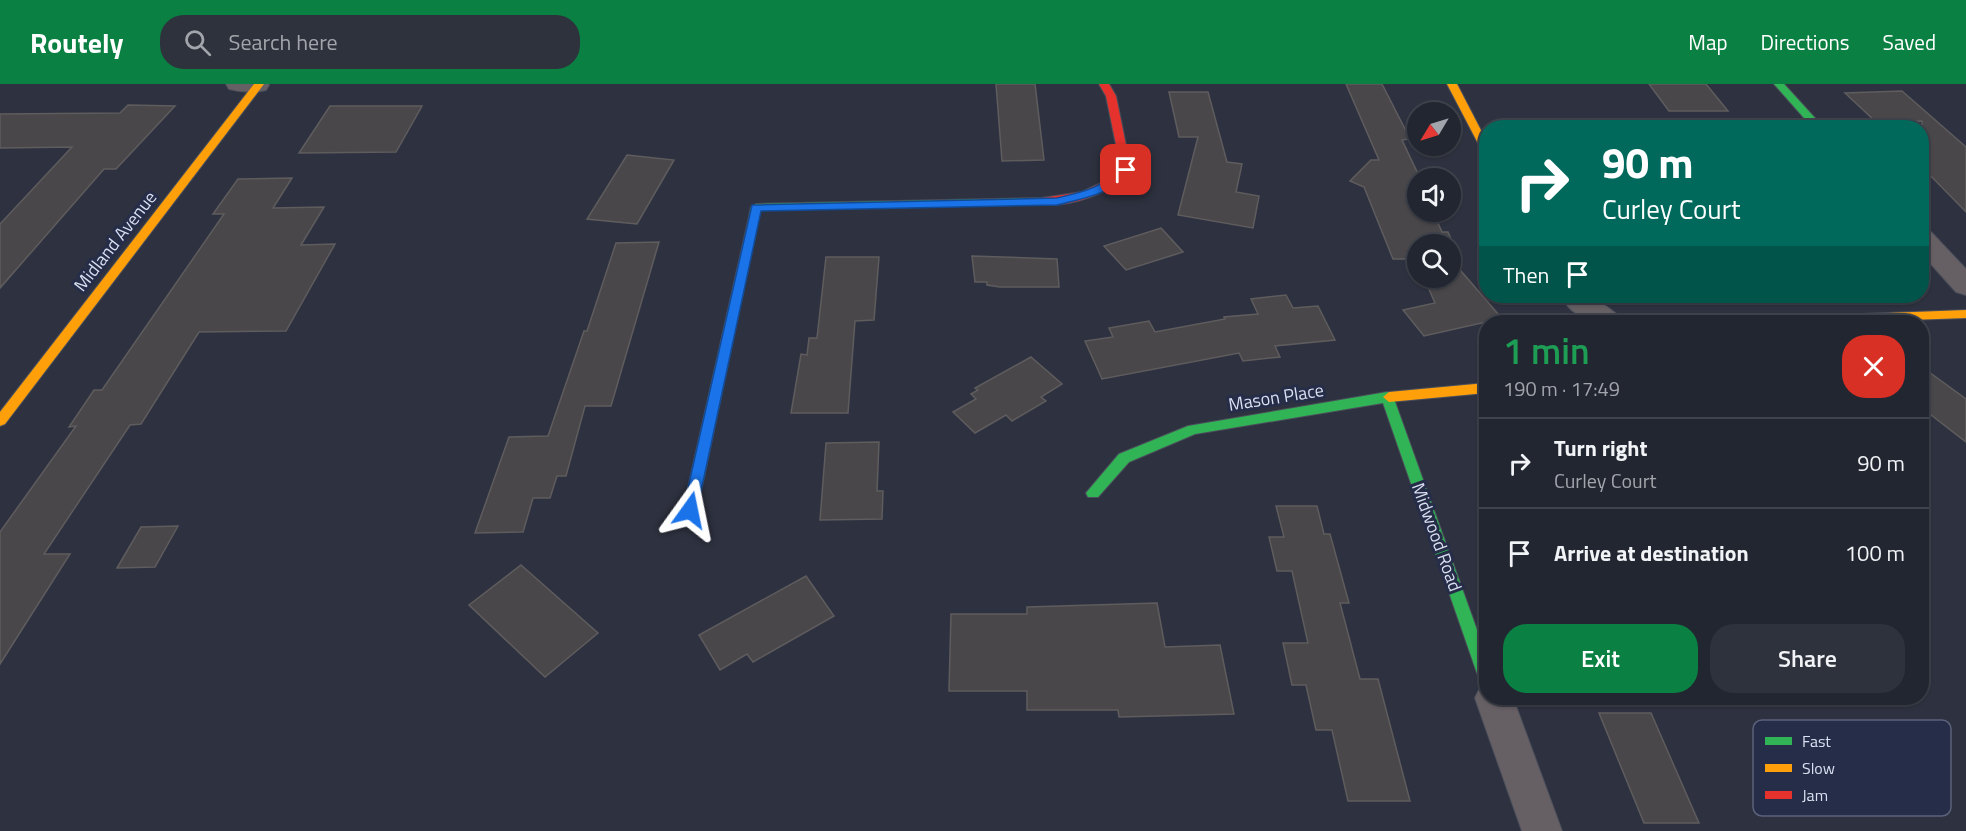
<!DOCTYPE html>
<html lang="en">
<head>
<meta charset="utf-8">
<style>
	:root { --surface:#222630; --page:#2e323c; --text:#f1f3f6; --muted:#a2a5ab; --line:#3f434c; --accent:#0b8043 }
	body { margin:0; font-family:"Titillium Web",sans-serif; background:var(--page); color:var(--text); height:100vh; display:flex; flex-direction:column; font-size:22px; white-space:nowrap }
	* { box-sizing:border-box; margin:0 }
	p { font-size:20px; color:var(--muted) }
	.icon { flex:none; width:33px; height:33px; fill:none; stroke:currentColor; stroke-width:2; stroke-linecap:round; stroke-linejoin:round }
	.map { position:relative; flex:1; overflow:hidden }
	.sheet { position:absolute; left:1479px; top:231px; width:450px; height:390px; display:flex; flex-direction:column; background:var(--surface); border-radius:24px; box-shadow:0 2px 4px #0004,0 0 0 2px var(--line) }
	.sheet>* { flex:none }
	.hud { position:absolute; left:1479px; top:36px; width:450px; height:183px; border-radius:24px; box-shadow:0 2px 4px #0004,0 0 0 2px var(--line); background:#00695c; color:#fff; overflow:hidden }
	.needle { width:39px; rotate:232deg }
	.controls { position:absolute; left:1407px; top:18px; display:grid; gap:12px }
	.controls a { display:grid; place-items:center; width:54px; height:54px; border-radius:50%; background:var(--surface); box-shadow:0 2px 4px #0004,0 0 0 2px var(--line); font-size:30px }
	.pin { position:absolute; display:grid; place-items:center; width:51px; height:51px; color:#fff; margin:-26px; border-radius:12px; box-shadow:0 3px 9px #0006 }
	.me { position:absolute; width:66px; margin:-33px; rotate:12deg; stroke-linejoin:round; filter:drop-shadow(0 0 4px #0008) }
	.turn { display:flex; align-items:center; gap:21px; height:126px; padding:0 24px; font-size:27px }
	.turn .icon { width:78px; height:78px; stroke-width:2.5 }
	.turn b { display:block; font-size:42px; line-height:51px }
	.then { display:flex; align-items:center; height:57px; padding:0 24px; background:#0003; gap:12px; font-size:22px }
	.round { display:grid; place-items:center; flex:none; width:63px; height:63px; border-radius:24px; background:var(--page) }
	.headline { display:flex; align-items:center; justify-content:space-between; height:102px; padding:0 24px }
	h1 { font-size:36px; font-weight:600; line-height:45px; color:#1e9e55 }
	.action { display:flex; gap:12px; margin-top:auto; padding:12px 24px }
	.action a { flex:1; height:69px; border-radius:24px; background:var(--accent); color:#fff; font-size:24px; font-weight:600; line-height:69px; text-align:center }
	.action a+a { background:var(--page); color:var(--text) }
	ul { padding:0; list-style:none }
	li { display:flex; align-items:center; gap:18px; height:90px; padding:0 24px; border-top:2px solid var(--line) }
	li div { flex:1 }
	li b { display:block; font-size:22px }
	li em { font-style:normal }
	header { display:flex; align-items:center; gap:36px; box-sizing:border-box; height:84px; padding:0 30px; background:var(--accent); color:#fff }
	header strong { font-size:28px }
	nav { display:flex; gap:33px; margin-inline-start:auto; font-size:21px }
	.search { width:420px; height:54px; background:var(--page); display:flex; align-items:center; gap:15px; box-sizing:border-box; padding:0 21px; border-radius:24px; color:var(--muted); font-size:22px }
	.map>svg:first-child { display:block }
	.building { fill:#49474a; stroke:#5f5c5e; stroke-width:1.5 }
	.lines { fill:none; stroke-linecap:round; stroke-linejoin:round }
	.street-casing { stroke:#4b4f5b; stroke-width:2 }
	.fast-casing { stroke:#4b4f5b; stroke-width:2 }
	.slow-casing { stroke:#4b4f5b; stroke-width:2 }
	.jam-casing { stroke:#4b4f5b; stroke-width:2 }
	.street { fill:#665f64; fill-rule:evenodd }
	.fast { fill:#30b455; fill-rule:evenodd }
	.slow { fill:#ff9f0a; fill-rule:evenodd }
	.jam { fill:#e5322d; fill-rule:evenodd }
	.route { fill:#1a73e8; stroke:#114b97; stroke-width:1.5 }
	.labels { text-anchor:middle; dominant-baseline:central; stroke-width:6; stroke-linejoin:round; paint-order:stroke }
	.street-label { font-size:18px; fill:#dadff1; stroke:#262d48 }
	.key { fill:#262d48; stroke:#5c627b; stroke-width:1.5 }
	.key-label { font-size:16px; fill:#dadff1 }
</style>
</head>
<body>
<header>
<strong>Routely</strong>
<div class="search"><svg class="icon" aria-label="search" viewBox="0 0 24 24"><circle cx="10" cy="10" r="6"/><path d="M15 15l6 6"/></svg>Search here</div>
<nav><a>Map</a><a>Directions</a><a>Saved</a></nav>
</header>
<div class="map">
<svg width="1966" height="747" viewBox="0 0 1966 747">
	<rect width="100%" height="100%" fill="#2e3240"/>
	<!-- building -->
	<g class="building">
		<polygon points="996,0 1035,0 1044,76 1002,77"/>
		<polygon points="1346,0 1382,0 1410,55 1402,56 1420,94 1418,94 1418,128 1433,128 1442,148 1448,148 1460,176 1455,180 1505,238 1486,238 1424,252 1403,226 1435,219 1424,194 1450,194 1450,160 1418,160 1418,179 1416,175 1393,175 1364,103 1350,97 1371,76 1379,76"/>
		<polygon points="1649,0 1706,0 1728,27 1669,27"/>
		<polygon points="1902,7 1966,63 1966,128 1922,83 1922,37 1876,38 1845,9"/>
		<polygon points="1169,8 1208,8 1227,78 1242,80 1236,108 1259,112 1253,144 1178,131 1198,53 1179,53"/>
		<polygon points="128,21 175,22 116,85 104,85 0,204 0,140 72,63 0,64 0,30 120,29"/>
		<polygon points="330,22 422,22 396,68 299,69"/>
		<polygon points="627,71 674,76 637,140 587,135"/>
		<polygon points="292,94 273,124 324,123 301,161 335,160 286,247 199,248 141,340 130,341 44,470 70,470 0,580 0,448 76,342 69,343 94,306 102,306 224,130 213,130 238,95"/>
		<polygon points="1161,144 1183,168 1126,186 1104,162"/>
		<polygon points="659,158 611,322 585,322 566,392 557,392 550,414 533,414 523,448 475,449 509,353 548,352 584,247 587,247 616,159"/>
		<polygon points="972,172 1057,175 1059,203 1000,203 987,201 987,198 975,198"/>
		<polygon points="826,173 879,173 874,236 855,237 848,329 791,329 801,270 807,271 809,254 817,254"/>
		<polygon points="1286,211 1293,224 1318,222 1335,256 1275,262 1280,273 1243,277 1239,269 1102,295 1085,257 1113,253 1109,244 1149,237 1155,248 1225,235 1224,233 1258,230 1251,215"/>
		<polygon points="1031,273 1062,300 1041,313 1046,317 1012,337 1006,331 975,349 953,328 976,315 971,310 978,306 975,304"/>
		<polygon points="1922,283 1966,315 1966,358 1922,324"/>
		<polygon points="879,358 877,407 883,407 882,435 820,436 826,359"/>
		<polygon points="1276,422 1317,422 1324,450 1330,450 1349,519 1340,519 1360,595 1378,595 1410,717 1348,717 1332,646 1316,646 1306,601 1292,601 1283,559 1308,559 1292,487 1277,487 1269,453 1284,453"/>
		<polygon points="178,442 155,483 117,484 141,443"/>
		<polygon points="521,481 598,549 545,593 469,521"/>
		<polygon points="806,492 834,532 753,578 747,570 720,586 699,551"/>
		<polygon points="1157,519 1165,563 1220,561 1234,630 1119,633 1118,626 1027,626 1027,607 949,607 951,530 1027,530 1027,523"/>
		<polygon points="1599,629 1651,629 1699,739 1644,739"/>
	</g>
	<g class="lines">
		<defs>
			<g id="street">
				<path d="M226 0H268L269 1 266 6C254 9 241 8 229 5Z"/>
				<polygon points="1922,146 1931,148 1966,185 1966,211 1956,208 1922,170"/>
				<path d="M1561 212H1592L1618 231 1622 238C1599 241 1572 235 1561 212Z"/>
				<polygon points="1486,600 1486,614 1513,614 1562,747 1522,747 1475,614 1481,602"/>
			</g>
			<g id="fast">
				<polygon points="1774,0 1784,0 1824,44 1813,44"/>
				<polygon points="1039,114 1044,117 1043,119 761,126 758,135 754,136 749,133 751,123 756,120"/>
				<polygon points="1387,308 1394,310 1395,313 1394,315 1486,571 1486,599 1480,597 1478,592 1383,319 1195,350 1129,378 1098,413 1088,413 1086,409 1119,370 1188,342"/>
			</g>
			<g id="slow">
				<polygon points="254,0 264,0 5,340 0,342 0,328"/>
				<polygon points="1447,0 1457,0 1486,56 1486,68 1481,65"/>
				<polygon points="1966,226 1966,234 1852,238 1752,238 1758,234"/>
				<polygon points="1486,299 1486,309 1389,318 1383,313 1389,308"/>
			</g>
			<g id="jam">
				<path d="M1099 0H1109L1116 12 1131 86C1110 110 1067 126 1035 119V115L1082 108 1103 98 1121 85 1106 12Z"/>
				<polygon points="754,130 759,133 697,426 695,430 685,430 683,426 749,133"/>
			</g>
		</defs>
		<!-- street casing -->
		<use href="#street" class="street-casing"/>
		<!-- fast casing -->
		<use href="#fast" class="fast-casing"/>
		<!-- slow casing -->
		<use href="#slow" class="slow-casing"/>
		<!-- jam casing -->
		<use href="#jam" class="jam-casing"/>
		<!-- street -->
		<use href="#street" class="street"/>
		<!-- fast -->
		<use href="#fast" class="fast"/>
		<!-- slow -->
		<use href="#slow" class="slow"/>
		<!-- jam -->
		<use href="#jam" class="jam"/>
	</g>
	<!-- route -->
	<path class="route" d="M1122 83 1131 86C1112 110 1086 114 1057 121L761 127 697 426 695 430H685L683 426 752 121 1057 114C1083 108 1103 104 1122 83Z"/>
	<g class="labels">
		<!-- street labels -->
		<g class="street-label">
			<text transform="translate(115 157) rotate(-52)">Midland Avenue</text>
			<text transform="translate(1276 313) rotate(-9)">Mason Place</text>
			<text transform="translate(1437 453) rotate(70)">Midwood Road</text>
		</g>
	</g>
	<!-- legend -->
	<rect x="1753" y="636" width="198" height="96" rx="9" class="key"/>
	<rect x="1765" y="653" width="27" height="8" fill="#30b455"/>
	<rect x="1765" y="680" width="27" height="8" fill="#ff9f0a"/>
	<rect x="1765" y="707" width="27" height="8" fill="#e5322d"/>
	<g class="key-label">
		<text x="1802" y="663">Fast</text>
		<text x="1802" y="690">Slow</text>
		<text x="1802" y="717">Jam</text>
	</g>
</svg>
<div class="controls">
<a><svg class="needle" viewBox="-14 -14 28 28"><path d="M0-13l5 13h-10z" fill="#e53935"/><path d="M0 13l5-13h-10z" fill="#a2a5ab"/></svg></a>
<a><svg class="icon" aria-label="sound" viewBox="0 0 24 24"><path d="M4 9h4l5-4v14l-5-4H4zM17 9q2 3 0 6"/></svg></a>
<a><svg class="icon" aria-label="search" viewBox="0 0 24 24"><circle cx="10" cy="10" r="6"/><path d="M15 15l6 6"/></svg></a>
</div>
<div class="pin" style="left:1126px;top:86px;background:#d93025"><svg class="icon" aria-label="arrive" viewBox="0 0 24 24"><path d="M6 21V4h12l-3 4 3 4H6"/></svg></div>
<svg class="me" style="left:690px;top:426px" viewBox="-20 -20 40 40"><path d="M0-17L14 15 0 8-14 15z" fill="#1a73e8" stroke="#fff" stroke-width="4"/></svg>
<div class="hud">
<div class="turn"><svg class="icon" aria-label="right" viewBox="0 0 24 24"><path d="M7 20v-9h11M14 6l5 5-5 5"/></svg><div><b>90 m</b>Curley Court</div></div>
<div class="then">Then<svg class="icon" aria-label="arrive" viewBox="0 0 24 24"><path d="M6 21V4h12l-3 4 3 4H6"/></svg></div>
</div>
<section class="sheet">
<div class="headline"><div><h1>1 min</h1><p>190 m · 17:49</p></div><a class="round" style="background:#d93025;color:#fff"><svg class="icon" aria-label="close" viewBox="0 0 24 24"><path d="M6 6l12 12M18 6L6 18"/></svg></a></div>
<ul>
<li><svg class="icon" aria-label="right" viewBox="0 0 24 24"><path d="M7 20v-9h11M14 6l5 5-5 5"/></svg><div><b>Turn right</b><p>Curley Court</p></div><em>90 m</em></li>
<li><svg class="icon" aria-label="arrive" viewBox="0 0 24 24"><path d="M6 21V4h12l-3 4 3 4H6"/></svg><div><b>Arrive at destination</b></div><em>100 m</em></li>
</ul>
<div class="action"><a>Exit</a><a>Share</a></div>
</section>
</div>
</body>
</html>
